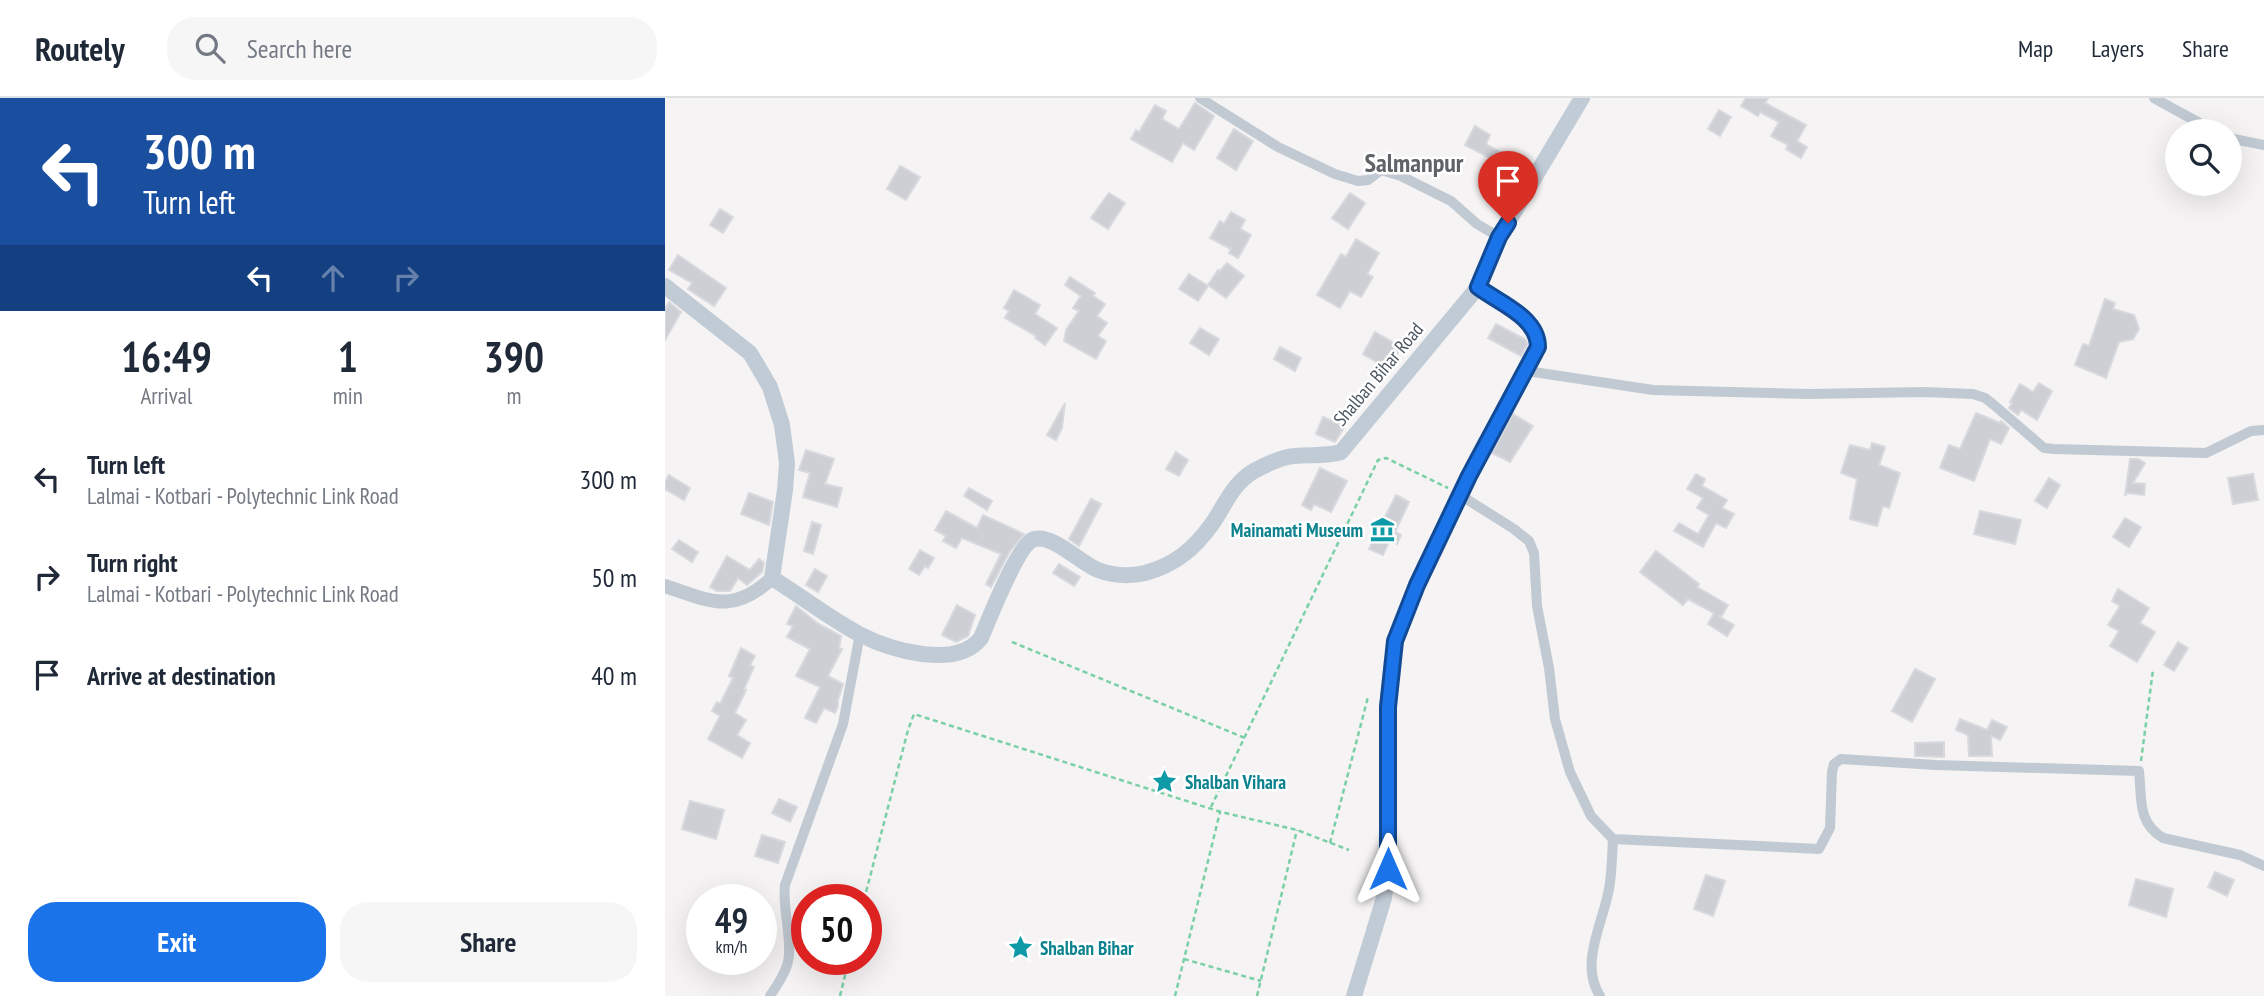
<!DOCTYPE html>
<html lang="en">
<head>
<meta charset="utf-8">
<style>
	:root { --surface:#fff; --page:#f6f6f7; --text:#1f2937; --muted:#747a83; --line:#e0e1e3; --accent:#1a73e8 }
	body { margin:0; font-family:"PT Sans Narrow",sans-serif; background:var(--page); color:var(--text); height:100vh; display:flex; flex-direction:column; font-size:26px; white-space:nowrap }
	* { box-sizing:border-box; margin:0 }
	p { font-size:23px; color:var(--muted) }
	.icon { flex:none; width:38px; height:38px; fill:none; stroke:currentColor; stroke-width:2; stroke-linecap:round; stroke-linejoin:round }
	.map { position:relative; flex:1; overflow:hidden }
	.details { display:flex; flex-direction:column; background:var(--surface); width:665px }
	.details>* { flex:none }
	.banner { background:#1a4fa0; color:#fff; overflow:hidden }
	.fabs { position:absolute; left:1500px; top:21px; display:grid; gap:14px }
	.fabs a { display:grid; place-items:center; width:77px; height:77px; border-radius:50%; background:var(--surface); box-shadow:0 7px 28px #0002; font-size:35px }
	.speed { position:absolute; left:21px; top:786px; display:flex; gap:14px; font-size:35px; font-weight:700; text-align:center }
	.speed>* { display:grid; place-content:center; width:91px; height:91px; border-radius:50%; background:var(--surface); box-shadow:0 7px 28px #0002; line-height:1 }
	.speed small { font-size:18px; font-weight:400 }
	.speed .limit { border:10px solid #d22; background:#fff; color:#111 }
	.pin { position:absolute; display:grid; place-items:center; width:60px; height:60px; color:#fff; margin:-72px -30px; border-radius:50% 50% 50% 0; rotate:-45deg; box-shadow:0 0 7px #0007 }
	.pin .icon { rotate:45deg }
	.me { position:absolute; width:77px; margin:-38px; rotate:0deg; stroke-linejoin:round; filter:drop-shadow(0 0 5px #0008) }
	.turn { display:flex; align-items:center; gap:24px; height:147px; padding:0 28px; font-size:32px }
	.turn .icon { width:91px; height:91px; stroke-width:2.5 }
	.turn b { display:block; font-size:49px; line-height:60px }
	.lanes { display:flex; align-items:center; height:66px; padding:0 28px; background:#0003; justify-content:center; gap:35px; direction:ltr }
	.lanes .off { opacity:.35 }
	.eta { display:flex; justify-content:space-evenly; align-items:center; height:119px; text-align:center }
	.eta b { font-size:42px; font-weight:700; line-height:49px }
	.button { display:flex; gap:14px; margin-top:auto; padding:14px 28px }
	.button a { flex:1; height:80px; border-radius:28px; background:var(--accent); color:#fff; font-size:28px; font-weight:700; line-height:80px; text-align:center }
	.button a+a { background:var(--page); color:var(--text) }
	ul { padding:0; list-style:none }
	li { display:flex; align-items:center; gap:21px; height:98px; padding:0 28px }
	li div { flex:1 }
	li b { display:block; font-size:26px }
	li em { font-style:normal }
	header { display:flex; align-items:center; gap:42px; box-sizing:border-box; height:98px; padding:0 35px; background:var(--surface); border-bottom:2px solid var(--line) }
	header strong { font-size:33px }
	nav { display:flex; gap:38px; margin-inline-start:auto; font-size:24px }
	.search { width:490px; height:63px; background:var(--page); display:flex; align-items:center; gap:18px; box-sizing:border-box; padding:0 24px; border-radius:28px; color:var(--muted); font-size:26px }
	main { display:flex; flex:1; min-height:0 }
	.map>svg:first-child { display:block }
	.building { fill:#cdcfd5; stroke:#d7d9de; stroke-width:2 }
	.lines { fill:none; stroke-linecap:round; stroke-linejoin:round }
	.path { stroke:#7ad0a6; stroke-width:2.5; stroke-dasharray:5 3.5; stroke-linecap:butt }
	.minor { stroke:#c1cad2; stroke-width:10 }
	.tertiary { stroke:#c1cad2; stroke-width:14 }
	.secondary { stroke:#c1cbd6; stroke-width:16 }
	.route-casing { stroke:#114b97; stroke-width:18 }
	.route { stroke:#1a73e8; stroke-width:12 }
	.labels { text-anchor:middle; dominant-baseline:central; stroke-width:5; stroke-linejoin:round; paint-order:stroke }
	.street-label { font-size:19px; fill:#4a5661; stroke:#fff }
	.culture-label { font-size:19px; font-weight:bold; fill:#0d838f; stroke:#fff; text-anchor:start }
	.district-label { font-size:26px; font-weight:bold; fill:#5f6368; stroke:#fff }
</style>
</head>
<body>
<header>
<strong>Routely</strong>
<div class="search"><svg class="icon" aria-label="search" viewBox="0 0 24 24"><circle cx="10" cy="10" r="6"/><path d="M15 15l6 6"/></svg>Search here</div>
<nav><a>Map</a><a>Layers</a><a>Share</a></nav>
</header>
<main>
<section class="details">
<div class="banner">
<div class="turn"><svg class="icon" aria-label="left" viewBox="0 0 24 24"><path d="M17 20v-9H6M10 6l-5 5 5 5"/></svg><div><b>300 m</b>Turn left</div></div>
<div class="lanes"><svg class="icon" aria-label="left" viewBox="0 0 24 24"><path d="M17 20v-9H6M10 6l-5 5 5 5"/></svg><svg class="icon off" aria-label="ahead" viewBox="0 0 24 24"><path d="M12 20V5M6 11l6-6 6 6"/></svg><svg class="icon off" aria-label="right" viewBox="0 0 24 24"><path d="M7 20v-9h11M14 6l5 5-5 5"/></svg></div>
</div>
<div class="eta">
<div><b>16:49</b><p>Arrival</p></div>
<div><b>1</b><p>min</p></div>
<div><b>390</b><p>m</p></div>
</div>
<ul>
<li><svg class="icon" aria-label="left" viewBox="0 0 24 24"><path d="M17 20v-9H6M10 6l-5 5 5 5"/></svg><div><b>Turn left</b><p>Lalmai - Kotbari - Polytechnic Link Road</p></div><em>300 m</em></li>
<li><svg class="icon" aria-label="right" viewBox="0 0 24 24"><path d="M7 20v-9h11M14 6l5 5-5 5"/></svg><div><b>Turn right</b><p>Lalmai - Kotbari - Polytechnic Link Road</p></div><em>50 m</em></li>
<li><svg class="icon" aria-label="arrive" viewBox="0 0 24 24"><path d="M6 21V4h12l-3 4 3 4H6"/></svg><div><b>Arrive at destination</b></div><em>40 m</em></li>
</ul>
<div class="button"><a>Exit</a><a>Share</a></div>
</section>
<div class="map">
<svg width="1599" height="898" viewBox="0 0 1599 898">
	<rect width="100%" height="100%" fill="#f5f3f3"/>
	<!-- building -->
	<g class="building">
		<polygon points="1081,0 1103,0 1100,5 1141,27 1132,43 1142,49 1136,60 1121,51 1123,47 1106,38 1114,24 1095,14 1093,18 1076,8"/>
		<polygon points="530,5 549,18 529,52 518,45 507,64 466,41 471,32 474,34 490,7 501,13 497,21 514,31"/>
		<polygon points="1054,12 1066,19 1055,38 1043,31"/>
		<polygon points="810,28 825,37 821,46 837,55 832,64 800,47"/>
		<polygon points="569,31 588,43 571,72 552,60"/>
		<polygon points="235,68 255,79 241,102 222,91"/>
		<polygon points="444,95 460,105 443,131 426,120"/>
		<polygon points="685,95 700,105 683,131 667,120"/>
		<polygon points="55,111 68,119 58,135 45,127"/>
		<polygon points="566,114 580,122 575,131 586,137 573,160 564,155 566,151 545,140 555,123 559,126"/>
		<polygon points="691,141 714,155 702,176 708,179 696,199 685,193 675,210 652,197 676,156 681,159"/>
		<polygon points="13,157 61,190 49,208 23,191 27,185 4,172"/>
		<polygon points="562,165 579,178 561,200 543,187 553,172 555,173"/>
		<polygon points="524,176 543,188 533,203 514,191"/>
		<polygon points="405,179 430,195 428,198 440,206 432,218 442,225 433,238 441,243 431,261 399,243 401,232 414,213 408,210 416,198 400,187"/>
		<polygon points="349,192 375,207 370,216 392,230 380,247 370,240 371,238 340,220 344,213 339,210"/>
		<polygon points="1440,201 1450,205 1448,211 1469,217 1474,231 1468,241 1454,244 1441,280 1410,267 1418,246 1424,248"/>
		<polygon points="4,204 16,214 0,242 0,211"/>
		<polygon points="831,226 861,242 862,247 856,258 823,240"/>
		<polygon points="535,230 554,241 544,257 525,245"/>
		<polygon points="710,234 736,249 724,271 698,256"/>
		<polygon points="615,249 636,260 630,273 609,261"/>
		<polygon points="1374,285 1387,293 1372,322 1356,312 1353,317 1344,310 1347,305 1345,304 1355,286 1368,294"/>
		<polygon points="400,305 397,330 391,342 382,337"/>
		<polygon points="1311,315 1335,325 1336,323 1344,330 1336,346 1325,341 1309,383 1275,370 1284,347 1295,351"/>
		<polygon points="848,316 868,328 845,364 827,355"/>
		<polygon points="658,319 680,328 670,344 651,336"/>
		<polygon points="1207,345 1220,349 1214,367 1235,375 1224,410 1218,408 1212,428 1185,421 1192,381 1176,375 1185,347 1205,352"/>
		<polygon points="141,352 169,361 160,386 177,390 172,409 138,399 145,375 134,372"/>
		<polygon points="511,354 523,362 514,378 501,371"/>
		<polygon points="1465,361 1473,361 1480,365 1468,385 1480,386 1479,397 1462,395 1460,398"/>
		<polygon points="655,370 682,383 666,414 649,406 646,412 637,407"/>
		<polygon points="1031,376 1040,381 1037,388 1062,402 1057,410 1069,416 1061,430 1051,425 1038,449 1009,433 1014,425 1033,436 1044,417 1032,410 1038,400 1022,391"/>
		<polygon points="1588,376 1593,402 1568,406 1563,380"/>
		<polygon points="4,377 25,390 19,402 0,391 0,384"/>
		<polygon points="1384,380 1395,387 1382,410 1370,403"/>
		<polygon points="304,390 327,403 322,412 299,398"/>
		<polygon points="84,395 108,404 104,427 76,416"/>
		<polygon points="731,397 744,404 730,434 736,437 732,446 725,442 718,457 704,451"/>
		<polygon points="426,401 436,406 414,448 404,441"/>
		<polygon points="281,413 312,430 318,417 359,436 345,453 326,489 321,486 336,456 297,440 291,450 278,443 281,438 270,432"/>
		<polygon points="1315,413 1356,422 1350,446 1309,436"/>
		<polygon points="1460,420 1476,429 1464,449 1448,439"/>
		<polygon points="147,424 156,427 148,456 139,453"/>
		<polygon points="14,442 33,454 27,464 7,451"/>
		<polygon points="255,452 269,460 263,470 260,468 254,477 244,471"/>
		<polygon points="991,453 1034,486 1032,489 1063,507 1056,519 1053,518 1069,527 1062,538 1043,526 1049,515 1023,501 1018,507 975,474"/>
		<polygon points="62,458 85,472 94,461 99,465 97,474 82,487 73,480 65,493 52,493 45,489"/>
		<polygon points="394,466 415,479 409,488 388,475"/>
		<polygon points="150,471 162,478 153,494 141,487"/>
		<polygon points="1453,491 1484,510 1475,525 1490,534 1472,564 1445,548 1454,533 1443,527 1455,508 1447,503"/>
		<polygon points="292,507 310,517 303,538 291,544 277,537"/>
		<polygon points="131,508 152,525 176,538 174,550 177,551 163,578 178,586 173,602 173,608 170,615 159,610 151,625 140,620 155,589 131,578 145,551 122,539 128,528 122,526"/>
		<polygon points="1513,544 1523,550 1509,573 1499,567"/>
		<polygon points="76,550 90,558 85,567 89,569 79,591 81,592 70,615 81,622 72,637 85,645 77,660 43,641 55,618 47,613 52,604 55,606 68,580 64,578"/>
		<polygon points="1250,571 1270,581 1247,624 1227,613"/>
		<polygon points="1295,621 1322,632 1327,622 1342,629 1335,642 1326,638 1327,658 1304,658 1303,637 1291,632"/>
		<polygon points="1279,644 1279,659 1250,658 1250,645"/>
		<polygon points="114,701 132,709 125,724 107,715"/>
		<polygon points="25,703 59,712 51,741 17,731"/>
		<polygon points="97,737 120,744 113,765 90,758"/>
		<polygon points="1550,774 1569,782 1562,798 1543,789"/>
		<polygon points="1041,777 1060,783 1048,818 1029,811"/>
		<polygon points="1471,781 1508,791 1501,819 1464,807"/>
	</g>
	<g class="lines">
		<!-- path -->
		<g class="path">
			<polyline points="347,544 580,640"/>
			<polyline points="1476,663 1488,572"/>
			<polyline points="546,709 713,362 721,360 783,390"/>
			<polyline points="665,745 703,599"/>
			<polyline points="199,802 243,632 249,616 556,714 632,732 684,752"/>
			<polyline points="519,861 596,883"/>
			<polyline points="175,898 184,861"/>
			<polyline points="510,898 555,714"/>
			<polyline points="592,898 632,732"/>
		</g>
		<!-- minor -->
		<g class="minor">
			<polyline points="535,0 613,49 670,76 693,83 703,82 716,72 736,78 786,103 812,126 834,139"/>
			<polyline points="1489,0 1549,33"/>
			<polyline points="1564,40 1599,47"/>
			<polyline points="862,273 988,292 1144,296 1259,294 1308,296 1320,300 1329,307 1379,350 1389,351 1541,355 1586,333 1599,332"/>
			<path d="M795 397 849 431 864 443 869 455 872 508 884 570 890 621 905 674 926 718 948 741 1154 751 1165 730 1167 674 1169 666 1176 661 1271 667 1474 673C1477 701 1472 724 1498 740L1575 757 1599 768"/>
			<path d="M105 898C112 887 120 877 123 864 128 842 117 811 120 787L178 626 195 536"/>
			<path d="M935 898C914 866 938 825 944 791 947 775 947 757 948 741"/>
		</g>
		<!-- tertiary -->
		<path class="tertiary" d="M0 488C45 503 68 517 107 480"/>
		<!-- secondary -->
		<g class="secondary">
			<path d="M0 188 85 255 105 289 117 327 122 365 120 392 107 480C136 498 164 520 194 536 225 552 291 572 316 540 324 521 352 450 367 442 385 433 416 466 433 472 449 478 463 479 480 475 510 467 529 451 547 426 560 407 568 385 589 373 600 367 617 359 629 358 645 356 660 359 676 354L813 189 834 139 917 0"/>
			<path d="M689 898 719 800 723 771 722 609 730 543 752 487 813 359 873 249C873 219 834 205 813 189"/>
		</g>
	</g>
	<g class="lines">
		<defs>
			<path id="route" d="M723 771V609L730 543 752 487 804 378 873 249C873 219 834 205 813 189L834 139 843 125"/>
		</defs>
		<!-- route casing -->
		<use href="#route" class="route-casing"/>
		<!-- route -->
		<use href="#route" class="route"/>
	</g>
	<!-- icons -->
	<defs>
		<symbol id="museum-bare" viewBox="-9 -9 18 18"><path d="M0-6L6-3V-2H-6V-3ZM-5-1h2V3h-2ZM-1-1h2V3h-2ZM3-1h2V3H3ZM-6 4H6V6H-6Z" fill="#0f9aa8" stroke="#fff" stroke-width="2.5" paint-order="stroke"/></symbol>
		<symbol id="sight-bare" viewBox="-9 -9 18 18"><path d="M0-6L1.8-2.2L6-1.7L2.9 1.2L3.7 5.4L0 3.3L-3.7 5.4L-2.9 1.2L-6-1.7L-1.8-2.2Z" fill="#0f9aa8" stroke="#fff" stroke-width="2.5" paint-order="stroke"/></symbol>
	</defs>
	<g fill-rule="evenodd">
		<use href="#museum-bare" x="700" y="414" width="35" height="35"/>
		<use href="#sight-bare" x="482" y="666" width="35" height="35"/>
		<use href="#sight-bare" x="338" y="832" width="35" height="35"/>
	</g>
	<g class="labels">
		<!-- street labels -->
		<g class="street-label">
			<text transform="translate(713 276) rotate(-50)">Shalban Bihar Road</text>
		</g>
		<!-- culture labels -->
		<g class="culture-label">
			<text x="698" y="432" text-anchor="end">Mainamati Museum</text>
			<text x="520" y="684">Shalban Vihara</text>
			<text x="375" y="850">Shalban Bihar</text>
		</g>
		<!-- district labels -->
		<g class="district-label">
			<text x="749" y="64">Salmanpur</text>
		</g>
	</g>
</svg>
<div class="fabs">
<a><svg class="icon" aria-label="search" viewBox="0 0 24 24"><circle cx="10" cy="10" r="6"/><path d="M15 15l6 6"/></svg></a>
</div>
<div class="speed"><div>49<small>km/h</small></div><div class="limit">50</div></div>
<div class="pin" style="left:843px;top:125px;background:#d93025"><svg class="icon" aria-label="arrive" viewBox="0 0 24 24"><path d="M6 21V4h12l-3 4 3 4H6"/></svg></div>
<svg class="me" style="left:723px;top:771px" viewBox="-20 -20 40 40"><path d="M0-17L14 15 0 8-14 15z" fill="#1a73e8" stroke="#fff" stroke-width="4"/></svg>
</div>
</main>
</body>
</html>
